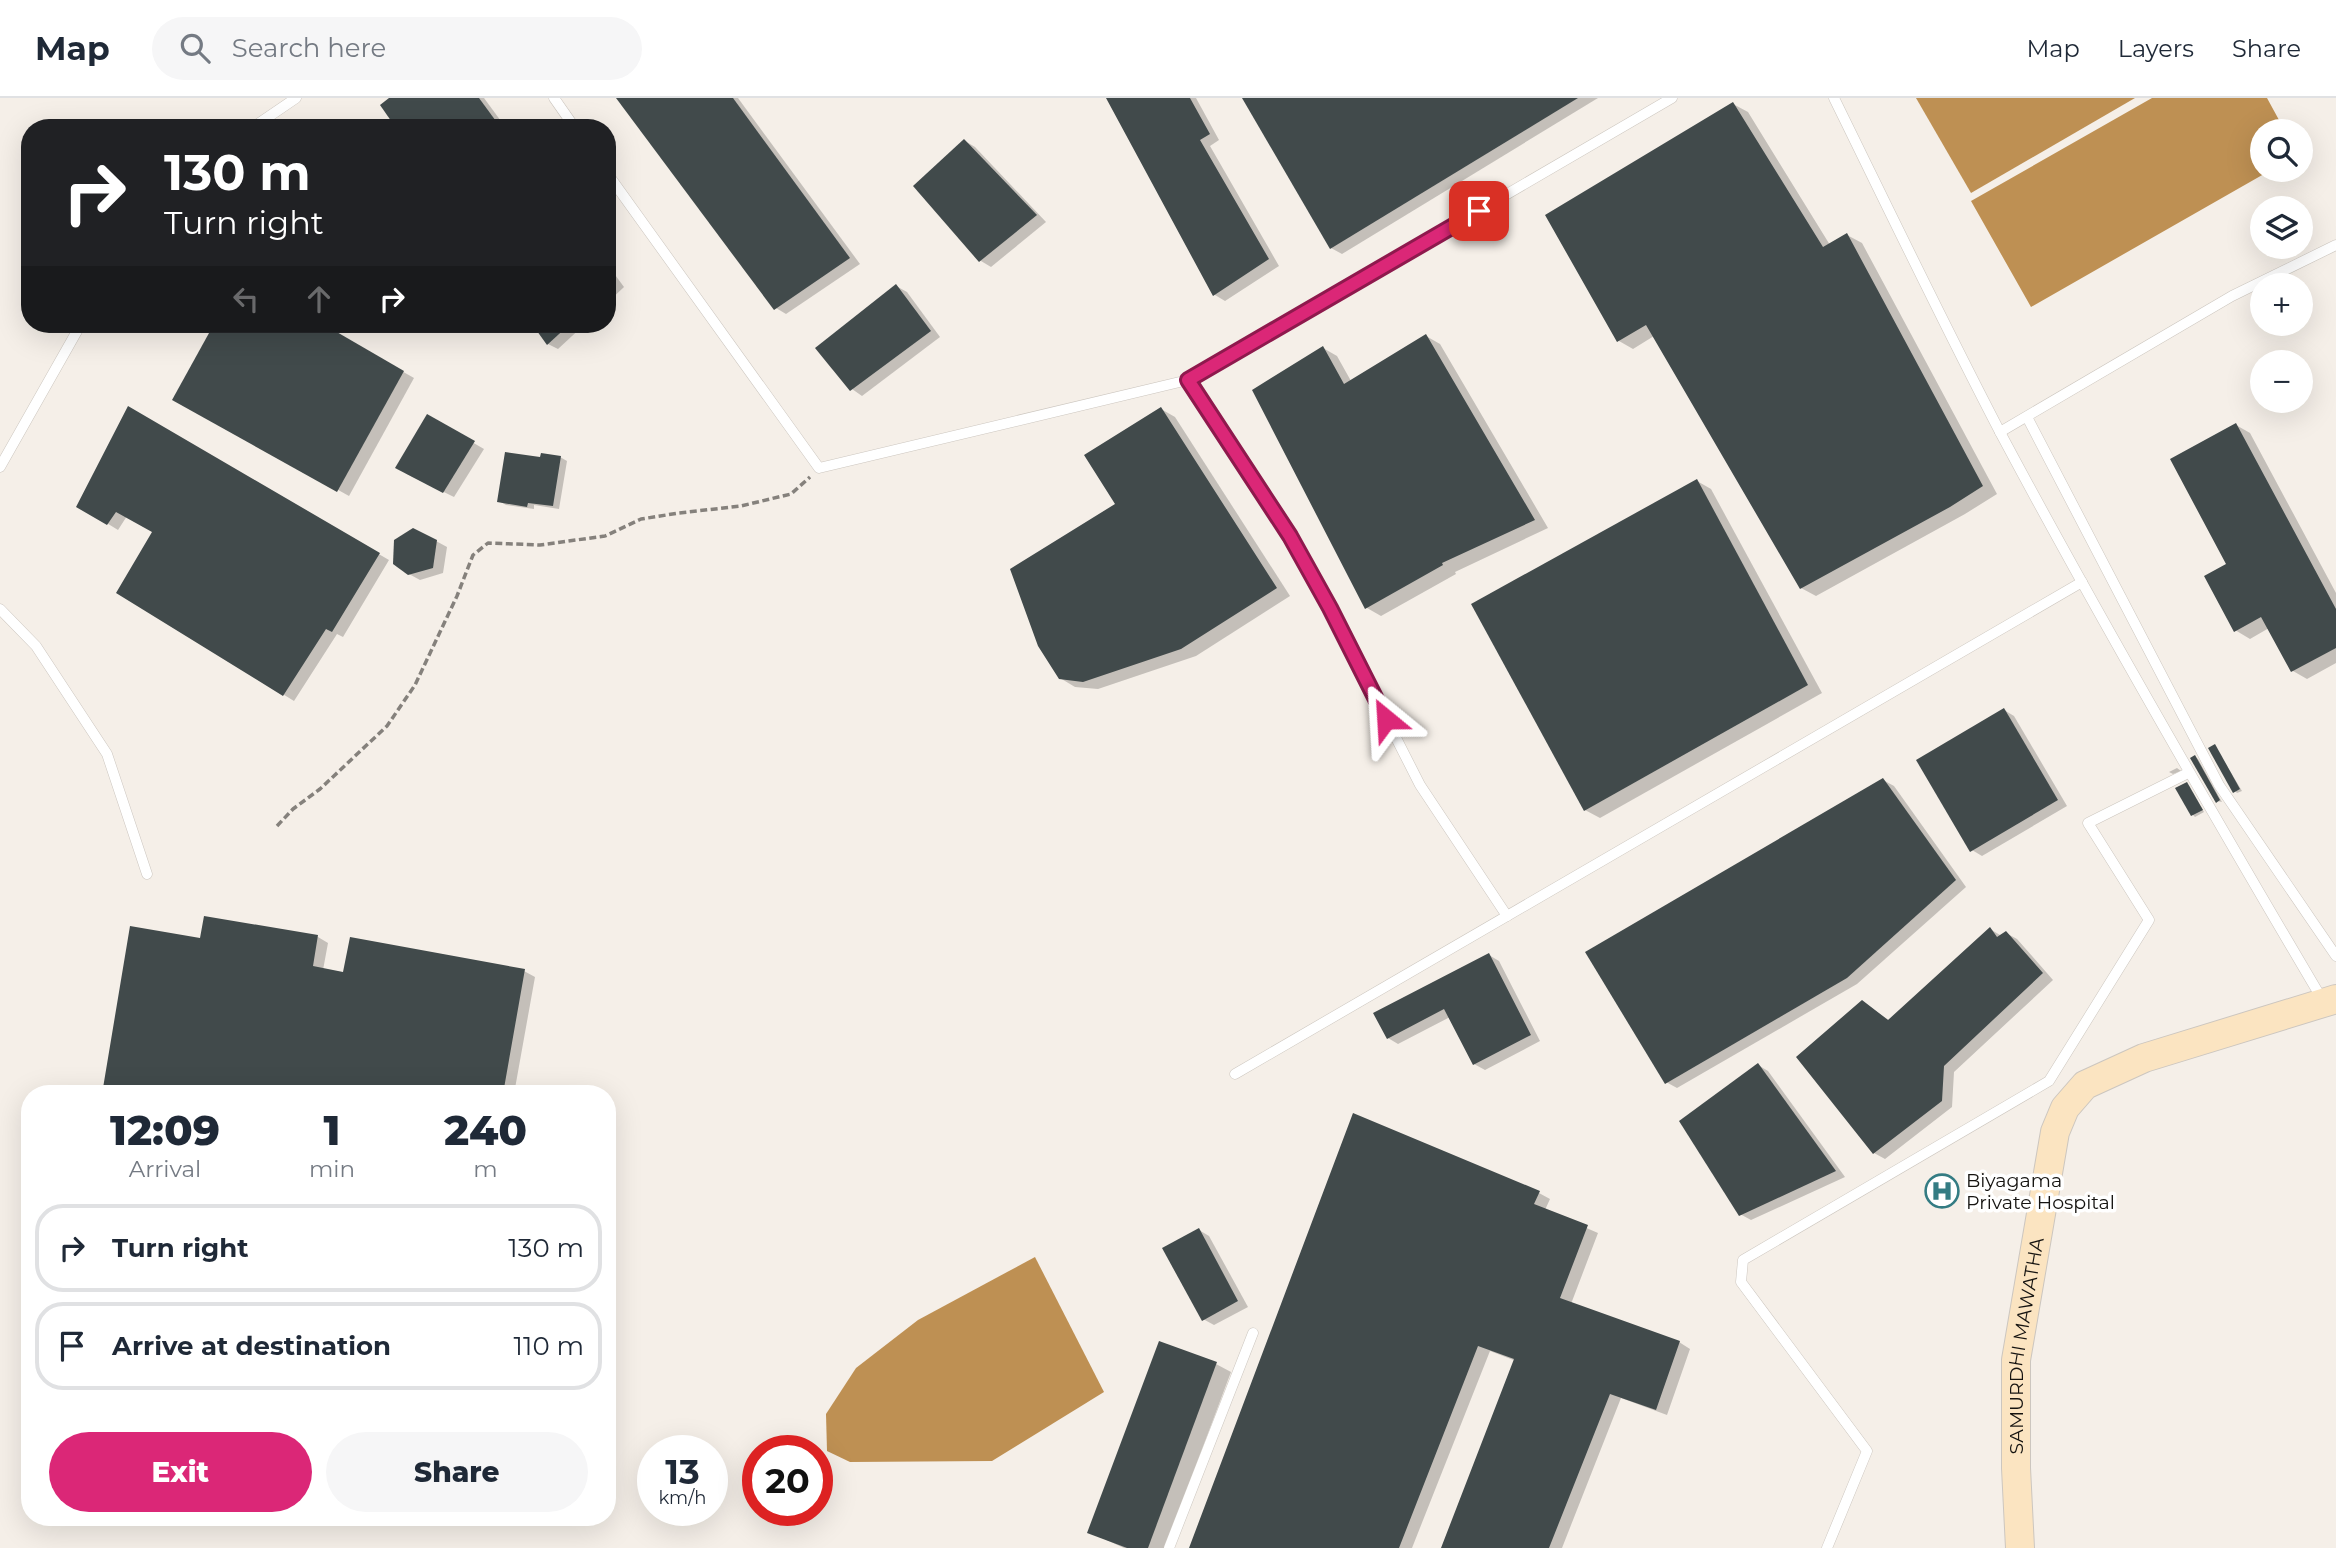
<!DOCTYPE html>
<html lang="en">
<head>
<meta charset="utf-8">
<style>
	:root { --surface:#fff; --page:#f6f6f7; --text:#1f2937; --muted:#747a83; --line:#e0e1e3; --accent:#db2777 }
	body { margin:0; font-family:Montserrat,sans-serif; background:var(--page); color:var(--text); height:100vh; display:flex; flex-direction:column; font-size:26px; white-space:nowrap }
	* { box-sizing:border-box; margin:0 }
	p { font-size:23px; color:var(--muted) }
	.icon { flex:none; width:38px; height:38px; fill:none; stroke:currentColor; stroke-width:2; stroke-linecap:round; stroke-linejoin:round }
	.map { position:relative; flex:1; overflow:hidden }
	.panel { position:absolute; left:21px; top:987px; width:595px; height:441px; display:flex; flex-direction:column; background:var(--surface); border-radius:28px; box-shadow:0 7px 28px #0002 }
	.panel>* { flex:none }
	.guide { position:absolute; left:21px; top:21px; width:595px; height:214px; border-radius:28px; box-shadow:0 7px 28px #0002; background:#202124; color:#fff; overflow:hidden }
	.tools { position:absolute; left:2250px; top:21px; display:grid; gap:14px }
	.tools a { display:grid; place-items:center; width:63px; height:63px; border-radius:50%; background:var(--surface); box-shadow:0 7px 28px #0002; font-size:35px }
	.speed { position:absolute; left:637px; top:1337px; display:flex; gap:14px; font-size:35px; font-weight:700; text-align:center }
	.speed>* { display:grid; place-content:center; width:91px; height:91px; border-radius:50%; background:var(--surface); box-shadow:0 7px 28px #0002; line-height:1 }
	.speed small { font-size:18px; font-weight:400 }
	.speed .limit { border:10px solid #d22; background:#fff; color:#111 }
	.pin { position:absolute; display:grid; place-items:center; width:60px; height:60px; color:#fff; margin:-30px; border-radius:14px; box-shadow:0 4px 10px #0006 }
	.me { position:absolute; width:77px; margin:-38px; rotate:333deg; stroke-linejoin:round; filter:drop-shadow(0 0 5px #0008) }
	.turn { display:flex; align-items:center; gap:24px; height:147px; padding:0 28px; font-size:32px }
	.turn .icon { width:91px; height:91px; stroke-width:2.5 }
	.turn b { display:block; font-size:49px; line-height:60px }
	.lanes { display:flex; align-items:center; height:66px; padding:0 28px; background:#0003; justify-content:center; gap:35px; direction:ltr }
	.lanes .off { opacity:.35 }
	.eta { display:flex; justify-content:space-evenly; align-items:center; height:119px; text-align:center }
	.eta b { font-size:42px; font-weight:800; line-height:49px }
	.primary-button { display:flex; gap:14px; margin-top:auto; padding:14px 28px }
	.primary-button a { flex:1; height:80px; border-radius:42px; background:var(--accent); color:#fff; font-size:28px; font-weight:800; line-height:80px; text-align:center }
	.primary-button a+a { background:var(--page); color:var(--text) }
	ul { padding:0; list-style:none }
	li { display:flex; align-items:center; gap:21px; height:88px; margin:0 14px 10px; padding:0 14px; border:4px solid var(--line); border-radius:28px }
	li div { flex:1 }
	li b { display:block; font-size:26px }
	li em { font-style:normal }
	header { display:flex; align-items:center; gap:42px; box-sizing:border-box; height:98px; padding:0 35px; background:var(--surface); border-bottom:2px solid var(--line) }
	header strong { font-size:33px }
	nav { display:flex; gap:38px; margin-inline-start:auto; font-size:24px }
	.search { width:490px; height:63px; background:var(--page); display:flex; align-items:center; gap:18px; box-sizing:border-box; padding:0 24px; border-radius:38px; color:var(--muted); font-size:26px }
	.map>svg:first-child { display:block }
	.water { fill:#be9053 }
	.shadow { fill:#0003 }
	.building { fill:#414a4b }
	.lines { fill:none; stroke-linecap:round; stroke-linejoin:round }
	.service-casing { stroke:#ccc6bf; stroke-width:11 }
	.secondary-casing { stroke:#ccc6bf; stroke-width:30 }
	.path { stroke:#85817c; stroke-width:3.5; stroke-dasharray:7 3.5; stroke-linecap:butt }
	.service { stroke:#fff; stroke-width:10 }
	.secondary { stroke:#fbe4c1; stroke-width:28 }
	.route-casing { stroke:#8e194d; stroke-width:18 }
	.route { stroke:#db2777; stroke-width:12 }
	.labels { text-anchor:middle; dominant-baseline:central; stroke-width:7; stroke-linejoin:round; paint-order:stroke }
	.poi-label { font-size:19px; fill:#151310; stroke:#fff; text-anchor:start }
	.street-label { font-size:19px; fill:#151310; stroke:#fff }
</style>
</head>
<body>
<header>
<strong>Map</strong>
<div class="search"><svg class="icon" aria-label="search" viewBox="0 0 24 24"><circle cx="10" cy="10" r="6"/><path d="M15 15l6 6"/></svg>Search here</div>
<nav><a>Map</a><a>Layers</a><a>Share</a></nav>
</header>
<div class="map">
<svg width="2336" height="1450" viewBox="0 0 2336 1450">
	<rect width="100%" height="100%" fill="#f5efe8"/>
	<!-- water -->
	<g class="water">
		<polygon points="1916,0 2135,0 1971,95"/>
		<polygon points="2152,0 2267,0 2285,33 2263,33 2263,72 2271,72 2031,209 1971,103"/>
		<polygon points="1035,1159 1104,1294 992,1363 850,1364 827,1353 826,1316 856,1270 918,1222"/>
	</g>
	<!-- shadow -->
	<g class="shadow">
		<polygon points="391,0 484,0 506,30 398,30"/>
		<polygon points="618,0 738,0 860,166 786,216 776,210"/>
		<polygon points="1109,0 1196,0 1219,42 1210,48 1279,168 1225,203 1215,197"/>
		<polygon points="1244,0 1598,0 1342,156 1331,150"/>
		<polygon points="1733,6 1748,14 1830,147 1847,137 1862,145 1997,396 1965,416 1816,498 1801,490 1654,238 1633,251 1619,243"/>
		<polygon points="965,43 975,49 1046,124 991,169 981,163 915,88"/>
		<polygon points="607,166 624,189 607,205"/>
		<polygon points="896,188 907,194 940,239 862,298 852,291"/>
		<polygon points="216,226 319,226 414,280 349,398 174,301"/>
		<polygon points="534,226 585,226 558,251 548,246"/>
		<polygon points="1426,238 1440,246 1548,430 1455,474 1456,476 1381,518 1367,510 1323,250 1337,258 1351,283"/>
		<polygon points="129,311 389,462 343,539 337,536 294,603 118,494 155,434 127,418 118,432 79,408"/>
		<polygon points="1161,311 1175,319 1290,498 1196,558 1098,591 1075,589 1060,580 1117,407"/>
		<polygon points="427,318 484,351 454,399 407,376"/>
		<polygon points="2236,327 2250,335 2336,495 2336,565 2307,581 2293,573 2269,530 2250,541 2235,532 2228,467"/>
		<polygon points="560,359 567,363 559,411 534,407 534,411 506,407 499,403 542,361"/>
		<polygon points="1697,383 1711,391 1822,595 1600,720 1585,712"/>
		<polygon points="436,443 447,449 443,475 420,482 409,476"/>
		<polygon points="2004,612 2014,618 2067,708 1982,758 1972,752"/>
		<polygon points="2215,648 2242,693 2237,695 2235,693"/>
		<polygon points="2195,659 2198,661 2222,704 2217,703"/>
		<polygon points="2177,670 2181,673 2173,676 2169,674"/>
		<polygon points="1883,682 1894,688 1966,789 1857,886 1677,990 1666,984"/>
		<polygon points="2186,686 2204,714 2195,719 2193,717"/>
		<polygon points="1990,831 2000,837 2006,835 2017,841 2053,882 1954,974 1952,1009 1885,1061 1874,1055 1863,904 1890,923"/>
		<polygon points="318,839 328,845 323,872 345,877 524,873 535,879 514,996 104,996 201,842"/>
		<polygon points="1489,857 1499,863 1540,943 1485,972 1474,966 1450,919 1398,946 1388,940"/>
		<polygon points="1758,967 1768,973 1845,1079 1751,1122 1740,1116"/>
		<polygon points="1539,1095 1550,1101 1545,1112 1598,1135 1571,1206 1679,1244 1690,1251 1667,1317 1621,1300 1562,1450 1442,1450 1516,1263 1490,1253 1412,1450 1191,1450"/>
		<polygon points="1199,1132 1209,1138 1248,1209 1214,1227 1203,1221"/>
		<polygon points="1160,1245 1216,1266 1231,1274 1165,1450 1124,1450 1089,1434"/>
	</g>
	<!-- building -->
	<g class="building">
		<polygon points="389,0 479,0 501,30 396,30 380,7"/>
		<polygon points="616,0 733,0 850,160 774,212"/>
		<polygon points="1106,0 1190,0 1210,36 1200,42 1269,161 1213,198"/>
		<polygon points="1242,0 1578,0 1330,151"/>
		<polygon points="1733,4 1823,149 1847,135 1983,388 1950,409 1800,491 1646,227 1617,244 1545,117"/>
		<polygon points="964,41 1037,117 979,164 913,88"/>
		<polygon points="896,186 931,233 850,293 815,250"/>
		<polygon points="214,226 323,226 404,273 337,394 172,302"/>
		<polygon points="532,226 570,226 547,247"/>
		<polygon points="1426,236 1535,422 1442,465 1443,467 1365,511 1252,292 1323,248 1344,286"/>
		<polygon points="128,308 380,455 332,534 326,531 283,598 116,495 152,434 116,414 107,427 76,409"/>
		<polygon points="1161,309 1277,490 1181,551 1083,584 1059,581 1038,548 1010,471 1115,406 1084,357"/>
		<polygon points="427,316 475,343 443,395 395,370"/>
		<polygon points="2236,325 2336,511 2336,550 2291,574 2261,519 2234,534 2204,478 2226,466 2170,361"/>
		<polygon points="505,354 540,359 541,355 561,358 553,408 528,405 527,409 497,404"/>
		<polygon points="1697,381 1808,587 1584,713 1471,506"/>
		<polygon points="413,430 437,442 433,470 408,477 393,466 394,442"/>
		<polygon points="2004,610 2058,702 1970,754 1916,662"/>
		<polygon points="2215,646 2240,691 2233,695 2208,650"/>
		<polygon points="2195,657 2220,702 2216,705 2190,660"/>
		<polygon points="1883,680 1956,782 1847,880 1665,986 1585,854"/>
		<polygon points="2187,684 2203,712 2191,718 2175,690"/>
		<polygon points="204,818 318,837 313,868 343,874 350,839 525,871 503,996 102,996 130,828 200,840"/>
		<polygon points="1990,829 1997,839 2006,833 2043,875 1944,968 1942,1003 1873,1056 1796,959 1862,902 1888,922"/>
		<polygon points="1489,855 1531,937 1473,967 1444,911 1387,941 1373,915"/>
		<polygon points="1758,965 1836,1073 1739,1118 1679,1023"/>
		<polygon points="1353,1015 1540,1093 1534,1106 1588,1127 1560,1200 1680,1243 1656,1312 1610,1296 1549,1450 1441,1450 1514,1261 1478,1248 1399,1450 1189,1450"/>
		<polygon points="1199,1130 1238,1203 1202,1223 1162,1150"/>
		<polygon points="1159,1243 1217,1264 1148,1450 1127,1450 1087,1435"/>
	</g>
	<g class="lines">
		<defs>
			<g id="service">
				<polyline points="554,0 575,30"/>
				<path d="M1834 0C1889 112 1943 225 2001 336 2103 527 2212 715 2322 901"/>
				<polyline points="252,30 296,0"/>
				<polyline points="607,75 819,370 1188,282 1672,0"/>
				<polyline points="1188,282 1290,438 1330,510 1420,687 1507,818"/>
				<polyline points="2027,319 2219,687 2336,858"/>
				<polyline points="2000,334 2232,198 2336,147"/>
				<polyline points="0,369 81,226"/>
				<polyline points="0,511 36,548 107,656 147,776"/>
				<polyline points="1235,976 2082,484"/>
				<polyline points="1169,1450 1253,1235"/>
				<polyline points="1827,1450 1867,1353 1741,1184 1743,1162 2049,983 2149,822 2088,725 2188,675"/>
			</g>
			<g id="secondary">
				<path id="s1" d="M2020 1450 2016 1370V1262L2055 1034 2065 1010 2085 987 2144 960 2336 901"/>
			</g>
		</defs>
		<!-- service casing -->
		<use href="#service" class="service-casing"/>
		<!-- secondary casing -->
		<use href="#secondary" class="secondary-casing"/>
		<!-- path -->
		<polyline class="path" points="277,728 293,711 320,691 387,628 415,587 457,498 473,457 488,445 540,447 605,438 641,421 679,415 741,408 791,396 810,379"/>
		<!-- service -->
		<use href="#service" class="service"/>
		<!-- secondary -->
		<use href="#secondary" class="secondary"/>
	</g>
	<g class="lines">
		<defs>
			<polyline id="route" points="1386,621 1330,510 1290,438 1188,282 1479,113"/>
		</defs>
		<!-- route casing -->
		<use href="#route" class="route-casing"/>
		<!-- route -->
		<use href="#route" class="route"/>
	</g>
	<!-- icons -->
	<defs>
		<symbol id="hospital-ring" viewBox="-11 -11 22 22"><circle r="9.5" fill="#fff" stroke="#347c83" stroke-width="1.5"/><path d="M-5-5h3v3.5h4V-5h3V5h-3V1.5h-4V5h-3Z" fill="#347c83"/></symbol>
	</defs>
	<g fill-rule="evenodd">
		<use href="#hospital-ring" x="1923" y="1074" width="38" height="38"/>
	</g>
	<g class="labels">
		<!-- poi labels -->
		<g class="poi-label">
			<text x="1966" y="1082">Biyagama<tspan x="1966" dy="22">Private Hospital</tspan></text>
		</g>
		<!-- street labels -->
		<g class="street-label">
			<text stroke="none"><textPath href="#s1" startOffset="203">SAMURDHI MAWATHA</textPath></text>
		</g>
	</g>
</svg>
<div class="tools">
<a><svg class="icon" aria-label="search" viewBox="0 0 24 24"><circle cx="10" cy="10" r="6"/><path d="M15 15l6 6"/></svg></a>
<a><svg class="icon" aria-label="layers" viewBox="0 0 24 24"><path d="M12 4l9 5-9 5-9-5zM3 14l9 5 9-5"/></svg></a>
<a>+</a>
<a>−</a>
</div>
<div class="speed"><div>13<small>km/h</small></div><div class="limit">20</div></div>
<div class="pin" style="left:1479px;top:113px;background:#d93025"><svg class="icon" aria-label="arrive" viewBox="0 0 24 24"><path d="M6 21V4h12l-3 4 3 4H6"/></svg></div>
<svg class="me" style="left:1386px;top:621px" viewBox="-20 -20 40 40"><path d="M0-17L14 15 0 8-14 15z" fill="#db2777" stroke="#fff" stroke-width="4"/></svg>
<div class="guide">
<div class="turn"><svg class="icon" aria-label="right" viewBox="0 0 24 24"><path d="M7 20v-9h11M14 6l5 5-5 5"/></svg><div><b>130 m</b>Turn right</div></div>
<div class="lanes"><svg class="icon off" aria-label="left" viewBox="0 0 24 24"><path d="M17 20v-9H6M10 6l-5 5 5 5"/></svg><svg class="icon off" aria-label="ahead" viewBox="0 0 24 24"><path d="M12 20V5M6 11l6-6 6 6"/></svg><svg class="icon" aria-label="right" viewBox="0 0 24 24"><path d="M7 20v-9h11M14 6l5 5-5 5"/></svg></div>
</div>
<section class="panel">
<div class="eta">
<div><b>12:09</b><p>Arrival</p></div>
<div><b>1</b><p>min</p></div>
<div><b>240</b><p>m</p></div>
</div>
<ul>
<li><svg class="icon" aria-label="right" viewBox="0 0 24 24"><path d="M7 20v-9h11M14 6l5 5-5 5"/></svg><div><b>Turn right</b></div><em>130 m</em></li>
<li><svg class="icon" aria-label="arrive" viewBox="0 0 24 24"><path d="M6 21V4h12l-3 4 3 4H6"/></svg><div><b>Arrive at destination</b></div><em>110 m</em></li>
</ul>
<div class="primary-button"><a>Exit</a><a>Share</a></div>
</section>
</div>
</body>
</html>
